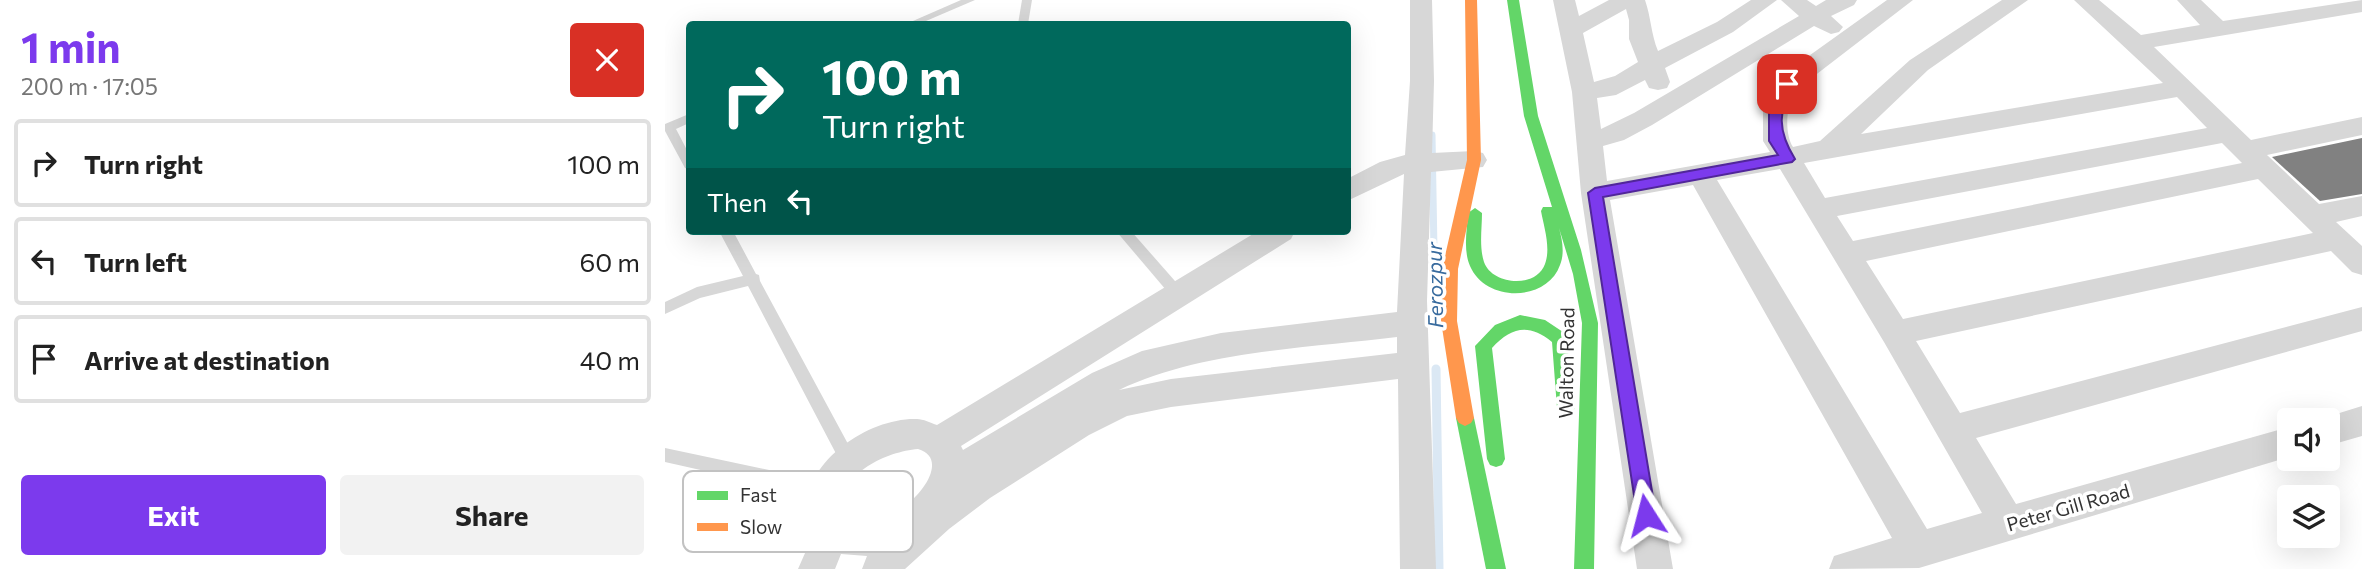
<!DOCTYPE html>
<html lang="en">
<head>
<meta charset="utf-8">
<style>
	:root { --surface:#fff; --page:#f2f2f2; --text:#222; --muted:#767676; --line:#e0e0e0; --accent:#7c3aed }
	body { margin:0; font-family:Commissioner,sans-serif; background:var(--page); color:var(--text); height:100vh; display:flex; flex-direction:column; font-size:26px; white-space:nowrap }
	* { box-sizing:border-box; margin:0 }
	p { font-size:23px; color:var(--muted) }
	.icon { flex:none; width:38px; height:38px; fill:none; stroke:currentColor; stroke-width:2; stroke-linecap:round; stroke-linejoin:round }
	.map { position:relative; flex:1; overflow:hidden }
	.panel { display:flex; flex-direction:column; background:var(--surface); width:665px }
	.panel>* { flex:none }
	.banner { position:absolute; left:21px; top:21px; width:665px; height:214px; border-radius:7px; box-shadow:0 7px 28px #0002; background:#00695c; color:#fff; overflow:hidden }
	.tools { position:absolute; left:1612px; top:408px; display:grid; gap:14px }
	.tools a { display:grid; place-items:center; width:63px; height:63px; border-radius:7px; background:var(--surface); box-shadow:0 7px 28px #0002; font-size:35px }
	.pin { position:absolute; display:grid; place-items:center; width:60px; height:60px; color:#fff; margin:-30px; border-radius:14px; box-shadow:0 4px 10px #0006 }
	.me { position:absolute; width:77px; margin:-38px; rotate:351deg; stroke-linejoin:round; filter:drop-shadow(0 0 5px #0008) }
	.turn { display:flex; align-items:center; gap:24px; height:147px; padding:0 21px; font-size:32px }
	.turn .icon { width:91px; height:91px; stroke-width:2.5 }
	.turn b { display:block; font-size:49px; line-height:60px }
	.then { display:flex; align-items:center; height:66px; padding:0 21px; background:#0003; gap:14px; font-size:26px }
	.round { display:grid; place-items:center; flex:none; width:74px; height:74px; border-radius:7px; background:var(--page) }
	.overview { display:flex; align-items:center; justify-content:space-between; height:119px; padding:0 21px }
	h1 { font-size:42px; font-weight:700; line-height:52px; color:var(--accent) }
	.action { display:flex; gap:14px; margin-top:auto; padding:14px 21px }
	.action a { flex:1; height:80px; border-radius:7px; background:var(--accent); color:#fff; font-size:28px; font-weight:700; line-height:80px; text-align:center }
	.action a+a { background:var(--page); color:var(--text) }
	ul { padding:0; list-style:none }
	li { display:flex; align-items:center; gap:21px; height:88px; margin:0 14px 10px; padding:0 7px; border:4px solid var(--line); border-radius:7px }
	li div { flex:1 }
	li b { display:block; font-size:26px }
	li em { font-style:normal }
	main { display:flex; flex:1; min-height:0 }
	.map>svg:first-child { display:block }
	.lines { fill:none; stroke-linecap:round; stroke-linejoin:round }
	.stream-far1 { stroke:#dbe8f4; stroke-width:7 }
	.stream { stroke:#dbe8f4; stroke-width:9 }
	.building { fill:#818181 }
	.lane { fill:#d7d7d7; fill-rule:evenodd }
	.street { fill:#d7d7d7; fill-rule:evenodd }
	.fast { fill:#63d668; fill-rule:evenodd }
	.slow { fill:#ff974d; fill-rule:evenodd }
	.route { fill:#7c3aed; stroke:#51269a; stroke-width:2 }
	.labels { text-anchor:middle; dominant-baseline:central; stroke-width:7; stroke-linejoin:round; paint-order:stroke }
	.street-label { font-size:19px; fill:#333; stroke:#fff }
	.water-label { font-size:21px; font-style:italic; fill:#386b9e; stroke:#fff }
	.key { fill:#fff; stroke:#c2c2c2; stroke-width:2 }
	.key-label { font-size:19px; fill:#333 }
</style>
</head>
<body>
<main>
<section class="panel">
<div class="overview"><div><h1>1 min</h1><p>200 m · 17:05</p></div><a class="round" style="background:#d93025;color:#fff"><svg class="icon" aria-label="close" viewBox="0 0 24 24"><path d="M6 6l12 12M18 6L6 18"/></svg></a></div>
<ul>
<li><svg class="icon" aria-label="right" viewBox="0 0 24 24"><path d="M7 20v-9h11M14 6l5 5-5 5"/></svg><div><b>Turn right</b></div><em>100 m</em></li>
<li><svg class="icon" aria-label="left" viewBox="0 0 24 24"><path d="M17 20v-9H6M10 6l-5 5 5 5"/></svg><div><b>Turn left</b></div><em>60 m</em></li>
<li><svg class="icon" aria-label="arrive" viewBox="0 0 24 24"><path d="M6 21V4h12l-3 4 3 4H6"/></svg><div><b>Arrive at destination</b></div><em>40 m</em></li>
</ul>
<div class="action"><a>Exit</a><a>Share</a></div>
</section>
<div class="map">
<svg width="1697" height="569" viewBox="0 0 1697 569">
	<rect width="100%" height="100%" fill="#fff"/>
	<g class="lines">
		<!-- stream-far1 -->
		<polyline class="stream-far1" points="767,135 769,251"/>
		<!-- stream -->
		<g class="stream">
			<polyline points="769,249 769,265"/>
			<polyline points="771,369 774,569"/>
		</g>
	</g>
	<!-- building -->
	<polygon class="building" points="1697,138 1697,194 1655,201 1607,157"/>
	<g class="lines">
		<!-- lane -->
		<g class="lane">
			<polygon points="296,0 310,0 254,24 241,24"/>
			<polygon points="357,0 367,0 363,24 353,24"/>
			<polygon points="24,114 24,123 11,129 24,154 24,169 20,168 0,131 0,124"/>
			<polygon points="54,231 68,231 91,274 94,275 95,281 189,455 191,460 189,465 183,467 177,465 83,286 35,298 0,314 0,302 32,287 78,276"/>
			<polygon points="451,231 466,231 517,289 519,293 517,297 507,297"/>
			<polygon points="0,448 161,482 167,485 169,490 167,495 161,498 0,462"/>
		</g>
		<!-- street -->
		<g class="street">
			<path d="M745 0H767L769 81 767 153 809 151 818 153 822 160 818 167 766 172 762 301 771 569H735L733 379 506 407 462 416 424 435 325 498 284 529 240 569H197L202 556 176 554 170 569H133L148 535C118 476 197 417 252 419 258 419 266 423 272 425L593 231H630L626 239 296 446 298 450 427 373 477 351 556 333 732 312 739 174 682 201V179L715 162 740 155 745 81ZM732 337V353L506 379 454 390C534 351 644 348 732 337ZM253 449C299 462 221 545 177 518 168 476 219 452 253 449Z"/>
			<path d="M888 0H910L914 16 944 0H980C986 17 986 34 993 51L1052 22 1086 0H1112L1068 32 1000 68 1005 82 1002 88 993 90 984 88 980 80 951 95 932 98 936 129 969 113 1134 16 1116 0H1142L1151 6 1161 0H1192L1189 5 1166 16 1178 27 1174 32 1166 34 1149 26 987 125 959 140 938 146 942 181 1105 152 1098 141V100L1113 78 1222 0H1248L1131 90C1121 104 1119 133 1128 147L1155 141 1245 60 1337 0H1363L1263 70 1196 134 1498 83 1409 0H1434L1476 35 1535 25 1512 0H1536L1558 21 1697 0V12L1489 47 1586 140 1697 117V135L1602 155 1654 204 1697 196V216L1671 222 1697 246V275L1687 272 1666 251 1251 341 1295 413 1697 307V331L1311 438 1351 504 1624 427V457L1254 568 1164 569 1169 556 1227 538 1028 185 945 200 1008 569H972L916 193 907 92ZM961 9 964 20V39L973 62 950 76 929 82 918 33ZM1512 97 1542 128 1160 198 1139 163ZM1557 143 1577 163 1188 241 1172 216ZM1115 169 1219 342 1317 513 1262 529 1052 180ZM1593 179 1648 233 1238 319 1201 261Z"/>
			<polygon points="1697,406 1697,436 1662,446 1662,420 1652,420"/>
		</g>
		<!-- fast -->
		<g class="fast">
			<path d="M842 0H854L873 116 916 250 933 323 929 569H909L917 323 908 274 894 228C897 239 900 253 895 265 882 302 821 303 805 266 798 250 802 230 803 213L810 208 817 213C817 228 814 247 819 262 827 285 871 289 880 264 886 248 879 227 876 211L878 207H887L859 116Z"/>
			<path d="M855 315 880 320 901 334 910 408 907 413 901 416 895 413 892 408 887 342C864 323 846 327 827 348L840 459 837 465 831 467 825 465 822 459 810 346 830 325Z"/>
			<polygon points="800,410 806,413 809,418 841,569 821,569 791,418 794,413"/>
		</g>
		<!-- slow -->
		<polygon class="slow" points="800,0 812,0 816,160 793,269 792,321 809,418 806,423 800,426 794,423 791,418 776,321 777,269 802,160"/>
	</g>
	<!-- route -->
	<path class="route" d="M1122 79 1129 84C1112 110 1113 132 1130 159L1127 162 938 197 991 515 988 522 981 524 975 522 972 515 923 193 930 188 1113 155 1104 141V100L1118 81Z"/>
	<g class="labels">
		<!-- street labels -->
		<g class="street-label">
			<text transform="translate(901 363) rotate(-89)">Walton Road</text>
			<text transform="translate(1403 507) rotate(-16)">Peter Gill Road</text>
		</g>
		<!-- water labels -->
		<g class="water-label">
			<text transform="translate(769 285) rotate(-91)">Ferozpur</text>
		</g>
	</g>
	<!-- legend -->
	<rect x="18" y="471" width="230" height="81" rx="10" class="key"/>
	<rect x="32" y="491" width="31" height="9" fill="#63d668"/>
	<rect x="32" y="523" width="31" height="8" fill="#ff974d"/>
	<g class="key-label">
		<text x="75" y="502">Fast</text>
		<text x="75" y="534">Slow</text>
	</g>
</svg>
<div class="tools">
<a><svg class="icon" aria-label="sound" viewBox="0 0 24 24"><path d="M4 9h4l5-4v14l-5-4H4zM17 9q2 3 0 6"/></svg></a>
<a><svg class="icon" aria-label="layers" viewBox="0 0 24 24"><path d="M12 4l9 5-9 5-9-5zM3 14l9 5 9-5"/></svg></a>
</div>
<div class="pin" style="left:1122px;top:84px;background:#d93025"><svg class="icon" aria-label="arrive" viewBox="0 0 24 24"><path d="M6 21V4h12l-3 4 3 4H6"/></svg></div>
<svg class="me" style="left:981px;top:515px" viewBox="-20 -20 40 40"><path d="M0-17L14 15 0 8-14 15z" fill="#7c3aed" stroke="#fff" stroke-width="4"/></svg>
<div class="banner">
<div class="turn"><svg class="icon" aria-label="right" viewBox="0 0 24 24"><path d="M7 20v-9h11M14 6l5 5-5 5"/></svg><div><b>100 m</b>Turn right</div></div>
<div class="then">Then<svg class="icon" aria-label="left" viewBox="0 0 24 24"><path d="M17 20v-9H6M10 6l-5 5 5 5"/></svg></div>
</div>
</div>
</main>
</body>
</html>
